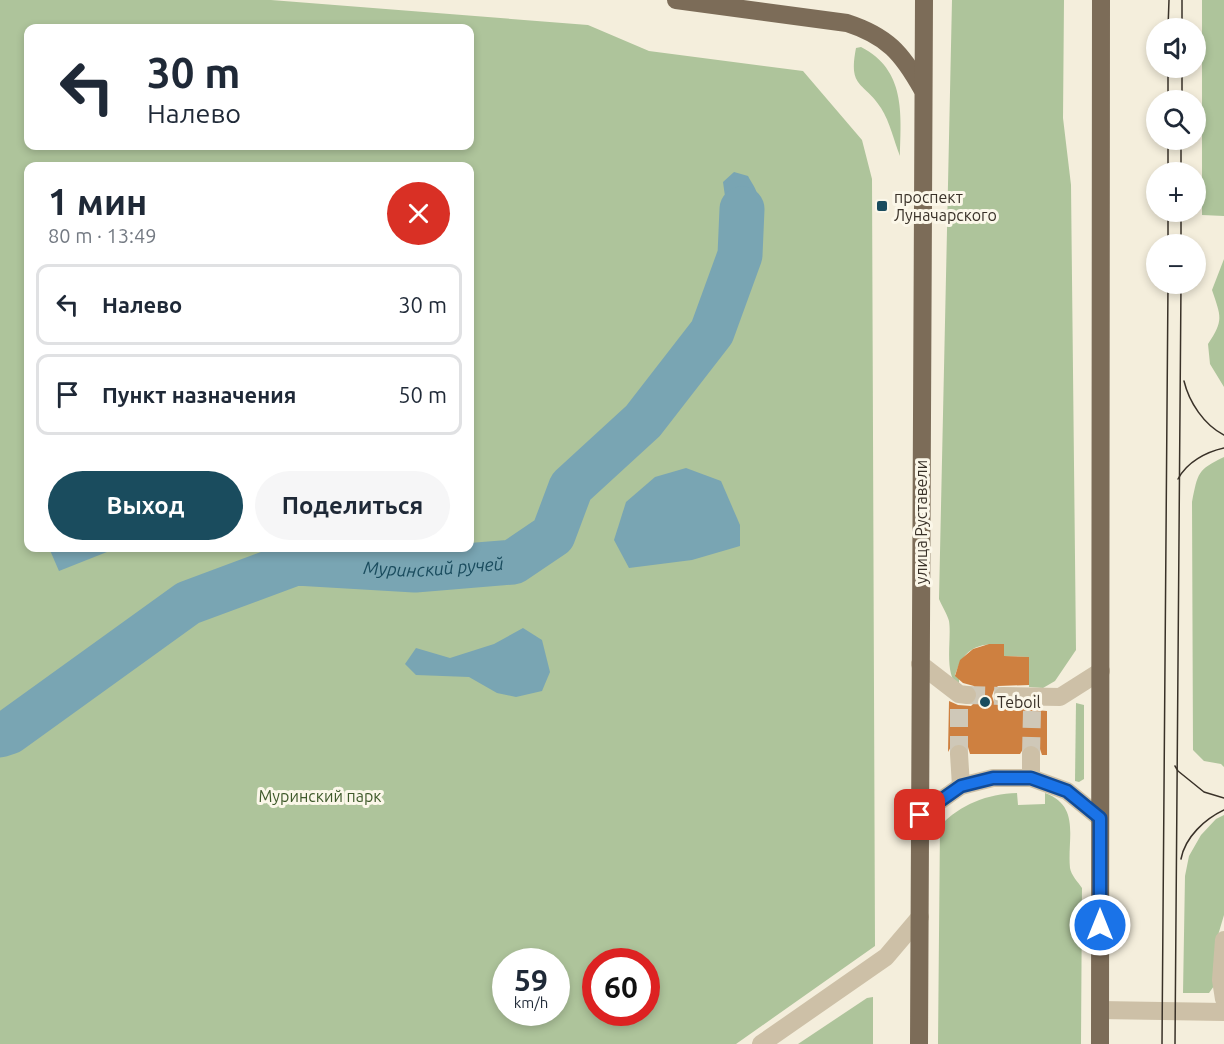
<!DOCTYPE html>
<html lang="ru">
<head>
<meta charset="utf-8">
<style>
	:root { --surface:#fff; --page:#f6f6f7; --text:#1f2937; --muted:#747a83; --line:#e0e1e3; --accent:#1a4c5e }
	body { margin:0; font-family:Ubuntu,sans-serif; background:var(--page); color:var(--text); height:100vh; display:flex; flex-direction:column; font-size:22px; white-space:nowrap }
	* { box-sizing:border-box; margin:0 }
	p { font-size:20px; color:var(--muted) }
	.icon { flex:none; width:33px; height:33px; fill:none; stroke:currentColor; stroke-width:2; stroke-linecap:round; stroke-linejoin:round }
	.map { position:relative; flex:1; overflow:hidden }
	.details { position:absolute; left:24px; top:162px; width:450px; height:390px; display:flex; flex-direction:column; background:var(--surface); border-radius:12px; box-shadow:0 3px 9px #0003 }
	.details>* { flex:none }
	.hud { position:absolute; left:24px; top:24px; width:450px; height:126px; border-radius:12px; box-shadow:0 3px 9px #0003; background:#fff; color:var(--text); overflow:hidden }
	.fabs { position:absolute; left:1146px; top:18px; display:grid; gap:12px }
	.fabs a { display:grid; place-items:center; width:60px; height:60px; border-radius:50%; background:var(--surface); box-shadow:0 3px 9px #0003; font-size:30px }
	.speed { position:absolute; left:492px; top:948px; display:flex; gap:12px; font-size:30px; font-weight:700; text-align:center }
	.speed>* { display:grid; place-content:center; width:78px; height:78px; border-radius:50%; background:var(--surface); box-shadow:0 3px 9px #0003; line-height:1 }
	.speed small { font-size:15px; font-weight:400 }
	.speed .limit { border:9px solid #d22; background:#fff; color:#111 }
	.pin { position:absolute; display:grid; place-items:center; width:51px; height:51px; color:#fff; margin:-26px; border-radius:12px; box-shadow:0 3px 9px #0006 }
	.me { position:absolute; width:66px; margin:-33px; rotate:0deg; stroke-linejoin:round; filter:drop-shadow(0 0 4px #0008) }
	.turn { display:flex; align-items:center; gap:21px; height:126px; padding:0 24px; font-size:27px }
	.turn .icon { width:78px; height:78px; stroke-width:2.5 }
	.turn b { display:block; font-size:42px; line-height:51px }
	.round { display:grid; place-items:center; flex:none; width:63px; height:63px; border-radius:32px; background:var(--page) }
	.head { display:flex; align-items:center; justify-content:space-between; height:102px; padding:0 24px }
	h1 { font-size:36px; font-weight:600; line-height:45px }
	.action { display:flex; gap:12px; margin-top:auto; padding:12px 24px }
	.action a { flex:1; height:69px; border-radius:36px; background:var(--accent); color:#fff; font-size:24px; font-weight:600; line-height:69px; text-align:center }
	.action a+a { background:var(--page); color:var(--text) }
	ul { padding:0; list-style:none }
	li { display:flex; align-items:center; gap:18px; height:81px; margin:0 12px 9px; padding:0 12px; border:3px solid var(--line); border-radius:12px }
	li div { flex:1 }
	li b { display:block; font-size:22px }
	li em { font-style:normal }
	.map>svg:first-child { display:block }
	.green { fill:#aec49b; fill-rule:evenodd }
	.water { fill:#79a5b3 }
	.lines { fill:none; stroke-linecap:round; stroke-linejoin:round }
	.river { stroke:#79a5b3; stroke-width:45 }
	.building { fill:#ce8040 }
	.minor-tunnel { stroke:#cfc8b8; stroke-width:18; stroke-dasharray:18 9; stroke-linecap:butt }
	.minor { stroke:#cdc0a7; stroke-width:18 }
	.major { stroke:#7c6c58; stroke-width:18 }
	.tram { stroke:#393128; stroke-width:1.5 }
	.route-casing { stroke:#114b97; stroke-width:15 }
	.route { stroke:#1a73e8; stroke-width:10 }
	.poi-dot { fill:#1a4c5e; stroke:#fbf7e9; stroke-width:2 }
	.labels { text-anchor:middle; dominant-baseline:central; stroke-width:6; stroke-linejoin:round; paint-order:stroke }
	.poi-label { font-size:16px; fill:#393128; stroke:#fbf7e9; text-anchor:start }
	.street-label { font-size:16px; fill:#393128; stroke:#fbf7e9 }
	.park-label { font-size:16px; fill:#3e592a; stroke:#fbf7e9 }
	.water-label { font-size:18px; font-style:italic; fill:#1a4c5e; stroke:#fbf7e9 }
</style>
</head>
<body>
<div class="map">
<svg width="1224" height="1044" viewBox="0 0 1224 1044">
	<rect width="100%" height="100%" fill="#f4eedc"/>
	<!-- green -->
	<g class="green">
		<path d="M0 0H271L588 25 649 51 803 71 862 140 872 179 875 946 736 1044H0ZM28 28H470V146H28ZM28 166H470V548H28ZM506 962H556V1012H506ZM596 962H646V1012H596Z"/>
		<path d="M952 0H1064L1063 118 1071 185 1076 650 1055 681 1043 688 1029 687V657L1004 656V644C977 643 964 648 955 675H959V686C943 676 952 639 949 621 947 614 942 606 939 599Z"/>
		<polygon points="1202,0 1224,0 1224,216 1202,215"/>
		<path d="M861 47C906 70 901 114 900 156 894 141 890 122 881 108 864 81 848 89 856 48Z"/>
		<path d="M1224 259V387L1210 364 1208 344C1224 320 1221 317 1212 290Z"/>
		<path d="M1224 457V767L1221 764 1204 761 1193 750 1192 502C1198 473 1197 470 1224 457Z"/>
		<polygon points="1076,703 1084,705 1084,779 1079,782 1075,781"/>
		<path d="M1017 793 1018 805 1045 804V793C1081 806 1067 839 1070 868 1071 875 1078 882 1082 888L1081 1044H938L940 826C961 804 987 794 1017 793Z"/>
		<polygon points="1224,815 1224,915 1216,942 1216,983 1209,993 1183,993 1185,876 1189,856 1201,835 1216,819"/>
		<polygon points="873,997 873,1044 798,1044 867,998"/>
	</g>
	<!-- water -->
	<g class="water">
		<path d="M734 172 748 176C751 182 756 188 757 194 762 215 752 239 740 255L728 218 723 182Z"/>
		<polygon points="686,468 721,481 740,525 740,546 692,560 629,568 614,540 626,502 655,477"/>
		<polygon points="49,548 117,548 59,571"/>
		<polygon points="523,628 542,640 550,672 542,691 516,697 497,693 469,677 416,675 405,664 416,648 450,658 494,644"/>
	</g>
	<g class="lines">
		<!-- river -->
		<path class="river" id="s1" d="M0 735 9 732 188 603 296 563 415 570 513 562 553 535 571 487 643 421 712 332 740 255 742 209"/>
	</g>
	<!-- building -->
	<polygon class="building" points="989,644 1004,644 1004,656 1029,657 1029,685 998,686 994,690 992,696 994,702 1002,707 1047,711 1047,755 1042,755 1040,749 1032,744 1025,746 1020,754 970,754 968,747 959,743 952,745 948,752 949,701 958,705 971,706 976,701 978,696 974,686 963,683 955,676 960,660 973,649"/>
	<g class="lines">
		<!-- minor-tunnel -->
		<g class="minor-tunnel">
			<polyline points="967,695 1003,696"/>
			<polyline points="959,754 959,708"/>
			<polyline points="1031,755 1032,711"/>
		</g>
		<!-- minor -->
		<g class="minor">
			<polyline points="920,664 959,694 967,695"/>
			<polyline points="1003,696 1060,697 1101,671"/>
			<polyline points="959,754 961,786"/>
			<polyline points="1031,778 1031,755"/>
			<polyline points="920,815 961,786 993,778 1031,778 1067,791 1100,818"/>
			<polyline points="1224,940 1221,980 1224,999"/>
			<polyline points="1100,1010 1224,1012"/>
			<polyline points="761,1044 886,957 920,917"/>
		</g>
		<!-- major -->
		<g class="major">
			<path d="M676 0 847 23C887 36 902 53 922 89"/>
			<polyline points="919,1044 924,0"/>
			<polyline points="1100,1044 1101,0"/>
		</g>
		<!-- tram -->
		<g class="tram">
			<polyline points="1168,28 1169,0"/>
			<polyline points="1182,28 1182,0"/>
			<polyline points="1168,100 1168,68"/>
			<polyline points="1182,100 1182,68"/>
			<polyline points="1168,172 1168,140"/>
			<polyline points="1181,172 1181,140"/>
			<polyline points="1168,244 1168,212"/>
			<polyline points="1181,244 1181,212"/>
			<path d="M1184 381C1189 402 1204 425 1224 435"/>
			<path d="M1178 479C1187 462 1206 452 1224 448"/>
			<polyline points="1175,766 1178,771 1204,792 1224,798"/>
			<path d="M1181 859C1185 837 1205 819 1224 810"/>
			<polyline points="1162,1044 1168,284"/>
			<polyline points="1175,1044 1181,284"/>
		</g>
	</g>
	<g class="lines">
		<defs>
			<polyline id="route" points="920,815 961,786 993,778 1031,778 1067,791 1100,818 1100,925"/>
		</defs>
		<!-- route casing -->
		<use href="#route" class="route-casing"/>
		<!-- route -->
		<use href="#route" class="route"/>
	</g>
	<!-- markers -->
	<g class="poi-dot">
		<rect x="876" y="200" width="12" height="12" rx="3"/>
		<circle cx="985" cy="702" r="6"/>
	</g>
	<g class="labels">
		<!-- poi labels -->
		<g class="poi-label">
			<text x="894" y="197">проспект<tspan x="894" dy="18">Луначарского</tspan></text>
			<text x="997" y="702">Teboil</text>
		</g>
		<!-- street labels -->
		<g class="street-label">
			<text transform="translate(921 522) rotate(-90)">улица Руставели</text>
		</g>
		<!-- park labels -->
		<g class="park-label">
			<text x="320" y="796">Муринский парк</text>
		</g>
		<!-- water labels -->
		<g class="water-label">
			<text stroke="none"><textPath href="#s1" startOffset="483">Муринский ручей</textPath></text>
		</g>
	</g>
</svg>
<div class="fabs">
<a><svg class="icon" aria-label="sound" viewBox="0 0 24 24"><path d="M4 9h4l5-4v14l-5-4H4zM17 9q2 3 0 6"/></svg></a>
<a><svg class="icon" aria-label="search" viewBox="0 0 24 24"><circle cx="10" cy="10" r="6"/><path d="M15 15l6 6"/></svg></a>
<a>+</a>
<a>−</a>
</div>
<div class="speed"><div>59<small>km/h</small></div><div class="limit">60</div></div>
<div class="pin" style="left:920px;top:815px;background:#d93025"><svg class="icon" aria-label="arrive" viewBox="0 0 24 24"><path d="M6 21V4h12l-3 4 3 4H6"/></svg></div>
<svg class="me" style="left:1100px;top:925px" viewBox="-20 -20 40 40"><circle r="17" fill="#1a73e8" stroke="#fff" stroke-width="3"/><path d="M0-11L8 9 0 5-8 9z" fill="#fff"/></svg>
<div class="hud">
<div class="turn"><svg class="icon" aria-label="left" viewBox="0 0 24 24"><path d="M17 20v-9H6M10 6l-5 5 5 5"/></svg><div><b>30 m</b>Налево</div></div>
</div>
<section class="details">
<div class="head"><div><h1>1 мин</h1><p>80 m · 13:49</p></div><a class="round" style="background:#d93025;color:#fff"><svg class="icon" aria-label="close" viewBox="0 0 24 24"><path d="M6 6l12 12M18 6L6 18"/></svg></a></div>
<ul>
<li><svg class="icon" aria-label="left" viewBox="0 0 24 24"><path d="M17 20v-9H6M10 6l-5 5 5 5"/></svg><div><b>Налево</b></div><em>30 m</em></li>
<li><svg class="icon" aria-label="arrive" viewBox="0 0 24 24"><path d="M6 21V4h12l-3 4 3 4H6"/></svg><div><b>Пункт назначения</b></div><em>50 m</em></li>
</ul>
<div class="action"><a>Выход</a><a>Поделиться</a></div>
</section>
</div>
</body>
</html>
